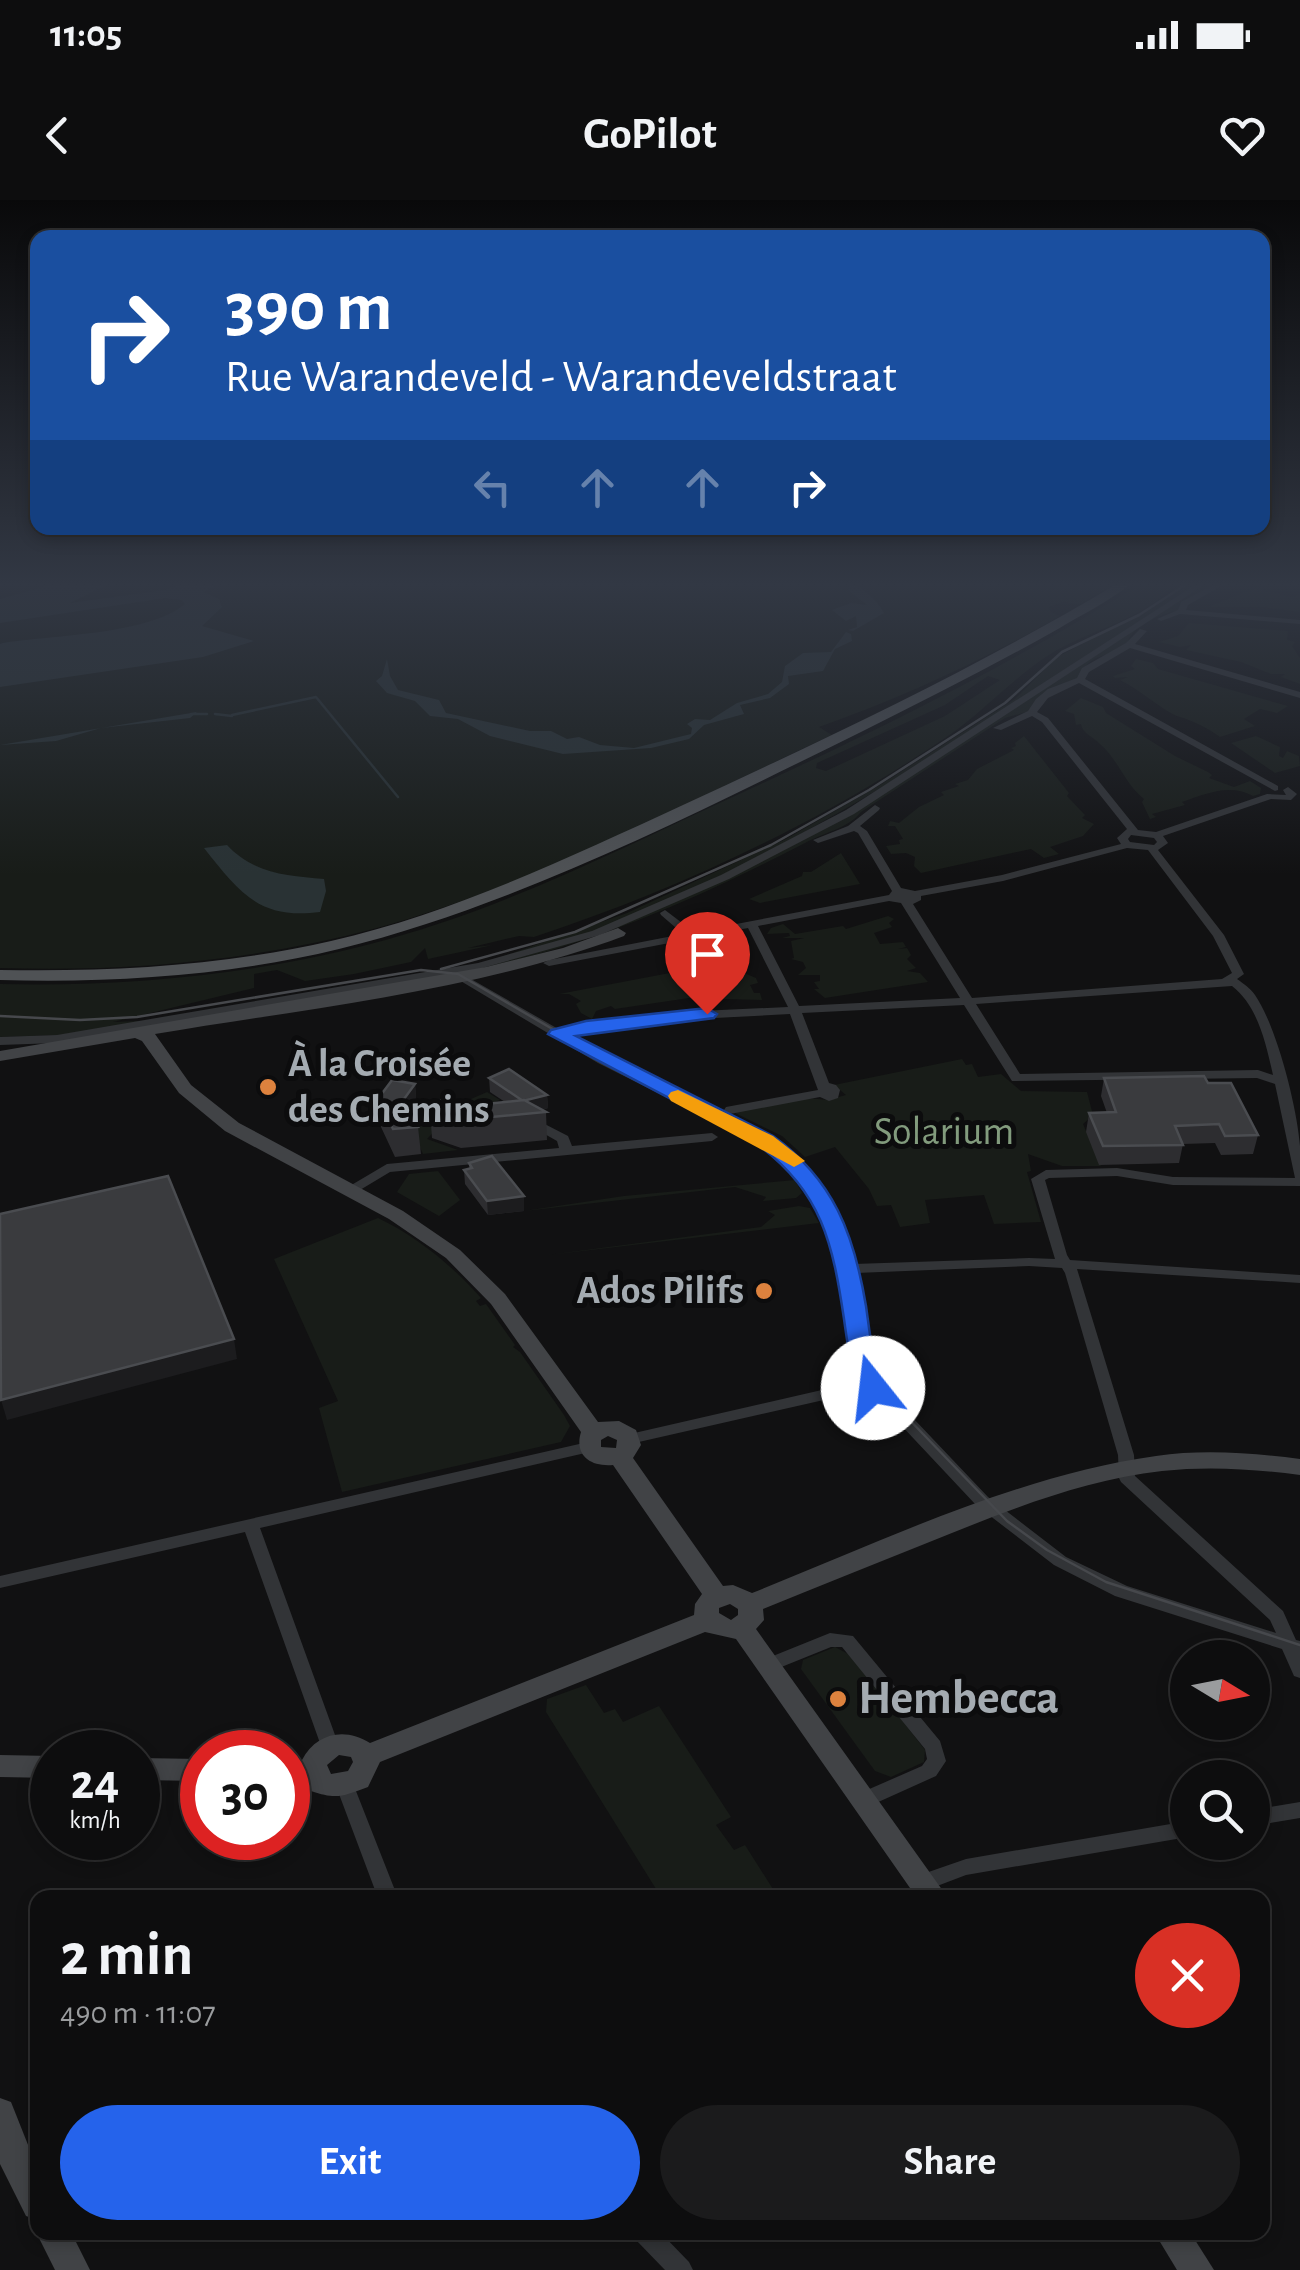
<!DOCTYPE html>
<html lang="en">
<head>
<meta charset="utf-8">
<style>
	:root { --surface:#0d0d0e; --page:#1b1b1c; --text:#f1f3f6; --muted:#9a9c9e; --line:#2d2d2e; --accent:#2563eb }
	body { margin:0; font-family:"Alegreya Sans",sans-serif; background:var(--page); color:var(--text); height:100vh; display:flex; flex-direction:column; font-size:38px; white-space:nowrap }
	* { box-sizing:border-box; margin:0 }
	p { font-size:32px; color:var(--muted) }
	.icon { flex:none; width:55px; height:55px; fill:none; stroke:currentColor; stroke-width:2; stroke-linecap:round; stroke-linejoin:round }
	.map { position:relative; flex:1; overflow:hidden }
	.details { position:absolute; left:30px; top:1690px; width:1240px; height:350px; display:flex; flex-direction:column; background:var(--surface); border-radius:20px; box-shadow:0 5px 15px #0003,0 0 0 2px var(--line) }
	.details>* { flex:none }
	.guide { position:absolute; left:30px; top:30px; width:1240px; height:305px; border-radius:20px; box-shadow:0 5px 15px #0003,0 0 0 2px var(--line); background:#1a4fa0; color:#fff; overflow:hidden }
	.needle { width:65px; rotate:100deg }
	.controls { position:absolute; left:1170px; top:1440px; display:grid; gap:20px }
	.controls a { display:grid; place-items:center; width:100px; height:100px; border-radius:50%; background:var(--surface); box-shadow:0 5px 15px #0003,0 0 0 2px var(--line); font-size:50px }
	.speed { position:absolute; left:30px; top:1530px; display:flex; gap:20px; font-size:50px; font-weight:700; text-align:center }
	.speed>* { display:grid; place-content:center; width:130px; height:130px; border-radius:50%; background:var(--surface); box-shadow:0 5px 15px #0003,0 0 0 2px var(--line); line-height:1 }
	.speed small { font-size:25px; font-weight:400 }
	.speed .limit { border:15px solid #d22; background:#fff; color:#111 }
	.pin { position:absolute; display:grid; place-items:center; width:85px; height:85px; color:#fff; margin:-102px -42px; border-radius:50% 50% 50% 0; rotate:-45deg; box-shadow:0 0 10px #0007 }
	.pin .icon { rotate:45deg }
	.me { position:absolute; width:110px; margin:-55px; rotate:344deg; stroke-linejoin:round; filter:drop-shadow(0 0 8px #0008) }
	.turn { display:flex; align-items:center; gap:35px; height:210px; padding:0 30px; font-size:45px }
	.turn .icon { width:130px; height:130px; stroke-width:2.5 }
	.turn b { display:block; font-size:70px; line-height:85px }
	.lanes { display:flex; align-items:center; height:95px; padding:0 30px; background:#0003; justify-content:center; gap:50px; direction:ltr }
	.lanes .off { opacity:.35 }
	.round { display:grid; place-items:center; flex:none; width:105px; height:105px; border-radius:52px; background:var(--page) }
	.overview { display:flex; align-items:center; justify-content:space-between; height:170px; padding:0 30px }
	h1 { font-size:60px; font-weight:700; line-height:75px }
	.cta { display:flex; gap:20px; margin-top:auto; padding:20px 30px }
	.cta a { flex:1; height:115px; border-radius:60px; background:var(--accent); color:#fff; font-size:40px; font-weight:700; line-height:115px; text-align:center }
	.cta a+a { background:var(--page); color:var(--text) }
	.status { display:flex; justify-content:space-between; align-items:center; height:70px; padding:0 50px; background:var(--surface); direction:ltr }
	.status svg { height:28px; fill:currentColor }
	header { display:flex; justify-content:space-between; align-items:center; height:130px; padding:0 30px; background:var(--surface); font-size:45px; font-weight:700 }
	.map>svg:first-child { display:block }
	.green { fill:#181c18; fill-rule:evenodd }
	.water { fill:#293234 }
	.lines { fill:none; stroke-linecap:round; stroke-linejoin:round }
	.stream { stroke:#293234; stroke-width:2.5 }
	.street { fill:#323437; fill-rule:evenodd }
	.secondary { fill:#414346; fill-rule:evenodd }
	.primary { fill:#4f5255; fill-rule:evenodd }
	.tram { stroke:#46484c; stroke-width:2.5 }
	.wall { fill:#2d2d30 }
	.shaded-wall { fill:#1c1c1e }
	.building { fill:#3a3b3e; stroke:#4a4c50; stroke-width:2.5 }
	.route { fill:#2563eb; stroke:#184099; stroke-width:2.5 }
	.slow { fill:#f59e0b }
	.poi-dot { fill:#dd823e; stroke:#0c0c0d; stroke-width:4 }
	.labels { text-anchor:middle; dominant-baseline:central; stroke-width:10; stroke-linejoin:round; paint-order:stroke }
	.poi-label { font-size:40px; font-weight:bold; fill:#a4abb1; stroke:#0c0c0d; text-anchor:start }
	.park-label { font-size:40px; fill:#829b7d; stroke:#0c0c0d }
	.near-poi-label { font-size:48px; font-weight:bold; fill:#a4abb1; stroke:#0c0c0d; text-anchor:start }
</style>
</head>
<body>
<div class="status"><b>11:05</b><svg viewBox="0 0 49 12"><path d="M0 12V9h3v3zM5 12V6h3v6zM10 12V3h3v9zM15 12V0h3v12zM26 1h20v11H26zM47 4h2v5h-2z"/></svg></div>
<header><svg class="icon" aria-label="back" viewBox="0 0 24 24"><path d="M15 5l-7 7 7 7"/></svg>GoPilot<svg class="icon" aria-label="heart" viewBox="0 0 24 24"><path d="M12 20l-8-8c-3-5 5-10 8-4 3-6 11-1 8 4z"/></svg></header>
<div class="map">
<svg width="1300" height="2070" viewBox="0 0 1300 2070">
	<rect width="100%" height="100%" fill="#111112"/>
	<!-- green -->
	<g class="green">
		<path d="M0 385H1112L1081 404 1062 402 1049 407 1051 412 1060 416C982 461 904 497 819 527L832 535C686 603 533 685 377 728 255 761 126 772 0 768Z"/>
		<path d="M1138 385H1173C1148 418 1086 431 1049 455 1012 479 984 511 951 534 822 622 680 689 534 737L519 736 468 748 493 745 428 759 425 748 411 762 354 774 305 781 277 770 254 774V788L113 822 162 820 59 835 0 837V784C130 787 263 774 389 739 509 706 624 647 737 595 874 532 1009 466 1138 385ZM988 476 1000 480 945 516 826 571 816 568 817 563 945 505Z"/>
		<path d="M1187 385H1197C1001 512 811 648 592 732 555 746 514 755 475 766L627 713 786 639 880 585 1015 499 1057 457 1137 416Z"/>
		<path d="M1203 385H1212L1179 404V410C1164 413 1139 423 1130 437 1128 439 1129 442 1127 444 1114 458 1089 450 1078 479 1058 484 1036 492 1030 511L1005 518 861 612C849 628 825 632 805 643 701 697 600 742 483 768L609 730 795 644Z"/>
		<polygon points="1255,388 1291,397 1300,395 1300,412 1263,407 1208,407"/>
		<polygon points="1189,423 1288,431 1287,440 1295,442 1292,446 1300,458 1300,484 1281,477 1285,474 1271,474 1241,462 1186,450 1191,445 1180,447 1159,442 1178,436"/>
		<path d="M1136 459 1153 463 1158 469 1288 506 1277 513 1260 509 1244 519 1255 526 1220 537C1208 528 1191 520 1180 517 1164 512 1142 491 1120 480L1128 477 1115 478 1113 476 1135 469 1131 466Z"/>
		<path d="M1081 498 1103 507 1106 513 1175 556 1208 572 1212 575 1209 578 1234 587 1250 581 1261 588 1260 594 1253 596C1229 583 1206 594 1182 602L1185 605 1152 614 1156 617 1150 619 1142 602 1144 599C1124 583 1120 562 1100 544 1092 536 1082 533 1081 524L1076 525 1074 514 1065 511Z"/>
		<polygon points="1024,536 1069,593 1067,596 1085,615 1082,618 1094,624 1083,636 1050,647 1059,654 1044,658 1031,649 921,673 914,666 915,657 906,653 891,654 886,646 900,644 899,640 903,639 895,626 888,626 890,621 899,623 919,607 944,595 941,592 959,586 955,584 968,580 977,569 1014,550 1011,548 1016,546 1015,543"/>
		<polygon points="1256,536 1280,547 1279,556 1283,558 1287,551 1299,556 1300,566 1275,573 1231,543"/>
		<polygon points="841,653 860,684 760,703 749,699 802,676 803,672 811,672"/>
		<polygon points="888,716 894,719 889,723 892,727 874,733 880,744 903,742 906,747 898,749 907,748 911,755 907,759 916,768 907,771 920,773 928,782 825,798 814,789 819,789 814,782 820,781 820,775 798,775 806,768 803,762 791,759 794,758 791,741 804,738 782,738 790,736 789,733 767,734 771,728 783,724 795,734 843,726 846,729"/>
		<polygon points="733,761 737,770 756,778 758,783 750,785 754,793 760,793 762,800 689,798 615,809 611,806 596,811 592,819 581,813 576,804 581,801 569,794 559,794"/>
		<polygon points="962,859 966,865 972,864 978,877 1001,874 1021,891 1087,892 1093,915 1083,924 1101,966 1062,966 1028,954 1031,971 1027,972 1041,1022 994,1024 984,995 925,1000 930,1023 900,1027 891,1005 877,1006 869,989 835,947 805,957 782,936 733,912 797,897 828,900 846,895 834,885"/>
		<polygon points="487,892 500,900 442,923 427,939 458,950 423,954 410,925 422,910 455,906"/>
		<polygon points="438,971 460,1000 439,1016 397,992 409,974"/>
		<polygon points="795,980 802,993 796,998 763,1001 766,997 735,987 524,1011 624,996"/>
		<polygon points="799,1006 810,1008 819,1023 548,1055 761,1027 775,1015 768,1011"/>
		<path d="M378 1018C416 1036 452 1065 481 1098L476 1101 480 1106 486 1104 515 1145 513 1147 520 1152 564 1215 570 1226 561 1242 342 1292 319 1208 338 1201 274 1059Z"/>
		<polygon points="835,1447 852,1456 925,1550 924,1562 891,1577 875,1571 801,1469 803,1460"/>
		<polygon points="586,1485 604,1513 615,1509 623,1522 659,1506 731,1617 716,1625 734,1650 745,1645 778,1697 661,1697 546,1512 547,1499"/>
	</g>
	<!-- water -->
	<g class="water">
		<path d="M50 385H106L70 403 165 390 179 385H218L203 392 219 399 222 407 202 426 254 441 203 457 0 487V444L3 443C51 435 148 435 185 404L182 400 165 398 0 423V399Z"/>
		<path d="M850 385C864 385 879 404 884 413L853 431 848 430 857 427 856 416 846 421 832 410 851 403 867 405 848 390Z"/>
		<polygon points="846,432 851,434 852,441 835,449 823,471 788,476 789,484 770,498 740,505 744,514 704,525 689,539 651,548 563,554 490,536 458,519 430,516 415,501 387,493 376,481 382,476 387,459 390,476 398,490 439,500 446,513 530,531 551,531 567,539 579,537 600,545 634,548 691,534 692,528 687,524 695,519 710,520 737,503 768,494 782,482 785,466 803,453 831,452"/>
		<polygon points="197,512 190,518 101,528 56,541 0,545"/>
		<path d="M227 645C254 674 288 676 324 679L326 691 320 712C259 720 239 692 204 648Z"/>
	</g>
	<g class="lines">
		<!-- stream -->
		<g class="stream">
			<polyline points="191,514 207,514"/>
			<polyline points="215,514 232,516"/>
			<polyline points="232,515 316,497 398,597"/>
		</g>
		<!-- street -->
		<g class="street">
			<polygon points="1195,385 1204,385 854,614 729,679 600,735 479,769 57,843 0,845 0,837 57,835 478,763 592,731 721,675 846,610"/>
			<polygon points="1213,385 1223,385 1188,405 1186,410 1300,420 1300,424 1180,414 1161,421 1157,419 1178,410 1181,402"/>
			<path d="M1140 429 1147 431 1135 444 1300 492V498L1130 448 1089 472 1085 479 1278 586V590L1275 591 1079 483 1048 498 1037 512 1048 518 1138 630 1156 632 1267 594 1286 595 1283 590 1288 587 1297 594 1291 600 1271 599 1163 636 1168 643 1158 650 1224 735 1244 774 1237 779C1244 784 1250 788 1255 795 1277 827 1297 907 1300 946 1300 959 1300 973 1300 986L1173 985 1117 976 1049 978 1045 980 1067 1055 1070 1060 1300 1075V1083L1077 1069 1134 1255 1135 1276 1283 1411 1296 1440 1300 1441V1478L1294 1476 1282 1449 1115 1396 1054 1365 976 1305 868 1190 630 1244 624 1243 622 1239 624 1235 630 1234 861 1181 855 1163 839 1055 816 1000 790 965 760 944 598 863 454 777 456 775H464L560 830 678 812 788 807 748 728 549 766 543 763 549 760 683 734 661 715 660 713 665 710 694 732 889 695 892 691 858 633 854 631 818 643 813 640 848 626 875 605 880 608 879 610 860 626 867 631 901 688 915 691 1002 675 1121 644 1117 638 1127 629 1042 522 1032 516 1001 530 993 528 1028 511 1036 499 1048 489 1077 478 1082 468 1126 443ZM1131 635 1154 638 1157 642 1154 645 1130 642 1128 639ZM1127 648 1148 650 1213 736 1232 773 1222 779 972 798 913 704 921 700V696L1003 681ZM889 701 901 703 960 798 799 806 758 726ZM1232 786C1258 806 1266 844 1273 875L1258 870 1020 874 976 804ZM964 805 1012 881 1257 878 1275 884 1295 978 1173 977 1117 968 1046 970 1031 979 1055 1059 1029 1058 854 1064 853 1055 830 1000 800 959 770 938 606 857 569 836 678 820 790 814 818 890 726 907 724 910 730 914 820 897 829 901 838 898 840 890 836 885 829 883 802 813ZM1029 1066 1062 1068 1065 1073 1118 1255 1119 1278 1121 1282 1270 1420 1276 1433 1127 1386 1066 1357 988 1297 875 1178 869 1163 856 1073Z"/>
			<polygon points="531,917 568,936 572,946 712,933 718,937 712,941 390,972 355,993 345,993 343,990 387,964 559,948 557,941 527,924 525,921 527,918"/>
			<polygon points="588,1242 594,1243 596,1247 594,1251 260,1328 339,1546 336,1551 330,1554 324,1551 321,1546 245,1332 0,1388 0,1376"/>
			<polygon points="830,1433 853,1436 940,1541 946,1561 936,1576 865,1608 858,1606 856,1600 858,1594 922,1566 927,1559 925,1549 842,1447 831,1447 769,1472 763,1470 760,1465 763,1460"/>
			<polygon points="345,1578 352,1580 354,1586 398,1698 378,1698 336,1586 338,1580"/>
			<polygon points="1300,1602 1300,1618 1252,1626 1252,1610"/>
			<polygon points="1188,1621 1188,1637 966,1675 924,1691 917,1688 914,1682 917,1676 966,1659"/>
			<polygon points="633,2032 660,2032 689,2062 693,2070 665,2070 636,2040"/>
		</g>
		<!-- secondary -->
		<g class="secondary">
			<path d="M618 728 626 733 624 736C477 791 309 808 155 834L191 885 239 923 403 1011 460 1050 505 1094 598 1222 619 1221 636 1230 641 1245 633 1258 723 1386 733 1385 752 1393C880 1342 1018 1275 1156 1256 1204 1249 1252 1253 1300 1259V1275C1253 1269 1209 1266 1162 1271 1080 1280 1002 1313 927 1343 872 1365 817 1387 763 1409L764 1420 756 1429 948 1698H917L736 1439 705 1432 380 1562 368 1587C343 1596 337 1600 311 1591L307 1582 288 1583V1561L302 1560C316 1533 345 1527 370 1543L694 1415 695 1404 702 1394 613 1265C590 1267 574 1255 581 1232L491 1104 446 1058 389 1019 225 931 179 893 142 841 135 838 0 861V851L486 767 563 748ZM608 1236 617 1240 616 1248 601 1247V1240ZM730 1404 738 1409V1415L731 1420 719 1413V1408ZM339 1555 351 1557 353 1562 348 1571 331 1574 327 1565Z"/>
			<polygon points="0,1555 52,1556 52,1578 0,1577"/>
			<polygon points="138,1558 202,1559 202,1581 138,1580"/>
			<polygon points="0,1898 11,1902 38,1970 38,2020 26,2016 0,1964"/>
			<polygon points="38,2030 38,2032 71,2032 90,2070 55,2070 36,2032"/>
			<polygon points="1154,2032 1190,2032 1214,2070 1177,2070"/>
		</g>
		<!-- primary -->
		<path class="primary" d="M1115 385H1129C1108 402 1081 415 1058 429 994 465 929 498 863 531 698 612 518 705 339 749 228 776 114 783 0 780V770C112 772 222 766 331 741 453 713 570 657 683 605 830 537 976 468 1115 385Z"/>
		<!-- tram -->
		<g class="tram">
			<polyline points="441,769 575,732 771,645 869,590 1005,503 1062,452 1139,415 1185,385"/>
			<polyline points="0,816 80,820 137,817 421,770 458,774 604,859 710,910 793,957 826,999 849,1055 871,1180 1007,1321 1047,1350 1106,1382 1300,1445"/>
		</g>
	</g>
	<!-- wall -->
	<g class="wall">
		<polygon points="489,878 547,895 548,908 542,910 546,912 547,940 461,948 432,938 430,910 505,902 490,892"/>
		<polygon points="1104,878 1208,883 1258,935 1253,954 1221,955 1215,943 1183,944 1179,963 1099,965 1086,932 1089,913 1107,913 1101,896"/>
		<polygon points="415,884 417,911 413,917 418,927 421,954 395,957 381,927 378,899"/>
		<polygon points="469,963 524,1011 488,1015 465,984 464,970 469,969"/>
	</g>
	<!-- shaded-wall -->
	<g class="shaded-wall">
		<polygon points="415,884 417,911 406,926 404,899"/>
		<polygon points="547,895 548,908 524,915 523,901"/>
		<polygon points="524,996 524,1011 488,1015 487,1001"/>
		<polygon points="234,1139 237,1159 7,1220 1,1200"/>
	</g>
	<!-- building -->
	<g class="building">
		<polygon points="509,869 547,895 523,901 489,878"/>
		<polygon points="1204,876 1208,883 1231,883 1258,935 1225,936 1219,924 1175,926 1183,945 1103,946 1089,913 1116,912 1104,878"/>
		<polygon points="392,880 415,884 404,899 418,927 393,929 378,899"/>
		<polygon points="444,898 466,906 524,900 546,912 459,920 430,910"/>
		<polygon points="492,956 524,996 487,1001 464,970 472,968 469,963"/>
		<polygon points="168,976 234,1139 1,1200 0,1014"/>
	</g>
	<!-- sky -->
	<linearGradient id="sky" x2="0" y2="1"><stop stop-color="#09090a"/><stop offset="0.57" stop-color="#323844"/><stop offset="1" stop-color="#323844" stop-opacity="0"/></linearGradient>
	<rect width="1300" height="675" fill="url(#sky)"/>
	<!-- route -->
	<path class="route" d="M707 808 717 814 714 818 576 836 773 936C834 980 854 1034 866 1106 870 1134 872 1162 886 1188L882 1193H864C850 1170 848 1147 844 1119 833 1045 822 991 758 945L548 834 551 830 586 821Z"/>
	<!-- slow -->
	<polygon class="slow" points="678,890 773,936 805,961 794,967 671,901 668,896 671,892"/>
	<!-- markers -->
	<g class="poi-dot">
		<circle cx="268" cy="887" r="10"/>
		<circle cx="764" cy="1091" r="10"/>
		<circle cx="838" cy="1499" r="10"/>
	</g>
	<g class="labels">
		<!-- poi labels -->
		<g class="poi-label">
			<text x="288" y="864">À la Croisée<tspan x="288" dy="46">des Chemins</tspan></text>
			<text x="744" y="1091" text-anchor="end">Ados Pilifs</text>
		</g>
		<!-- park labels -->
		<g class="park-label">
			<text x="944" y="932">Solarium</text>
		</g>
		<!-- near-poi labels -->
		<g class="near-poi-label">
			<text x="858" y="1499">Hembecca</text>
		</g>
	</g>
</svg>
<div class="controls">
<a><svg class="needle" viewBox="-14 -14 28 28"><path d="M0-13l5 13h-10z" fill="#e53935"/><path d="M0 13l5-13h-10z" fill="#9a9c9e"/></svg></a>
<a><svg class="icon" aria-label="search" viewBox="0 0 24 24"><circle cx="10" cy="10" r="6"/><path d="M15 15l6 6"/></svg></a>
</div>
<div class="speed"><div>24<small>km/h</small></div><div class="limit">30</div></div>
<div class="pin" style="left:707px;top:814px;background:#d93025"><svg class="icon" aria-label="arrive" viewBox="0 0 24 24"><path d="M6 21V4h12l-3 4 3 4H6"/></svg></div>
<svg class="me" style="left:873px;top:1188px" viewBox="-20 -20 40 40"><circle r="19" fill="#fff"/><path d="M0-13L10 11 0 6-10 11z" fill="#2563eb"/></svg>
<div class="guide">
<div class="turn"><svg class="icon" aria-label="right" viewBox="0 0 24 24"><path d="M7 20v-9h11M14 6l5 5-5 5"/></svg><div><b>390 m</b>Rue Warandeveld - Warandeveldstraat</div></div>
<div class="lanes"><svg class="icon off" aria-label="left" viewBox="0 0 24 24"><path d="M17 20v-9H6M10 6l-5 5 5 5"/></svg><svg class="icon off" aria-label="ahead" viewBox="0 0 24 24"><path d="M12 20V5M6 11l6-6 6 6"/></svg><svg class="icon off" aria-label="ahead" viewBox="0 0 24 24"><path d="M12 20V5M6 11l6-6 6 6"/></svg><svg class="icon" aria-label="right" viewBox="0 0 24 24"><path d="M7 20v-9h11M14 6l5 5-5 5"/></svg></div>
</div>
<section class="details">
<div class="overview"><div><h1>2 min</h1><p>490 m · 11:07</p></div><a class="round" style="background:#d93025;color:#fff"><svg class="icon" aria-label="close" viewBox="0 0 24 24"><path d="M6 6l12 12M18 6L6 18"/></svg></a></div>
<div class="cta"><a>Exit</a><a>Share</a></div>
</section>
</div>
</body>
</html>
